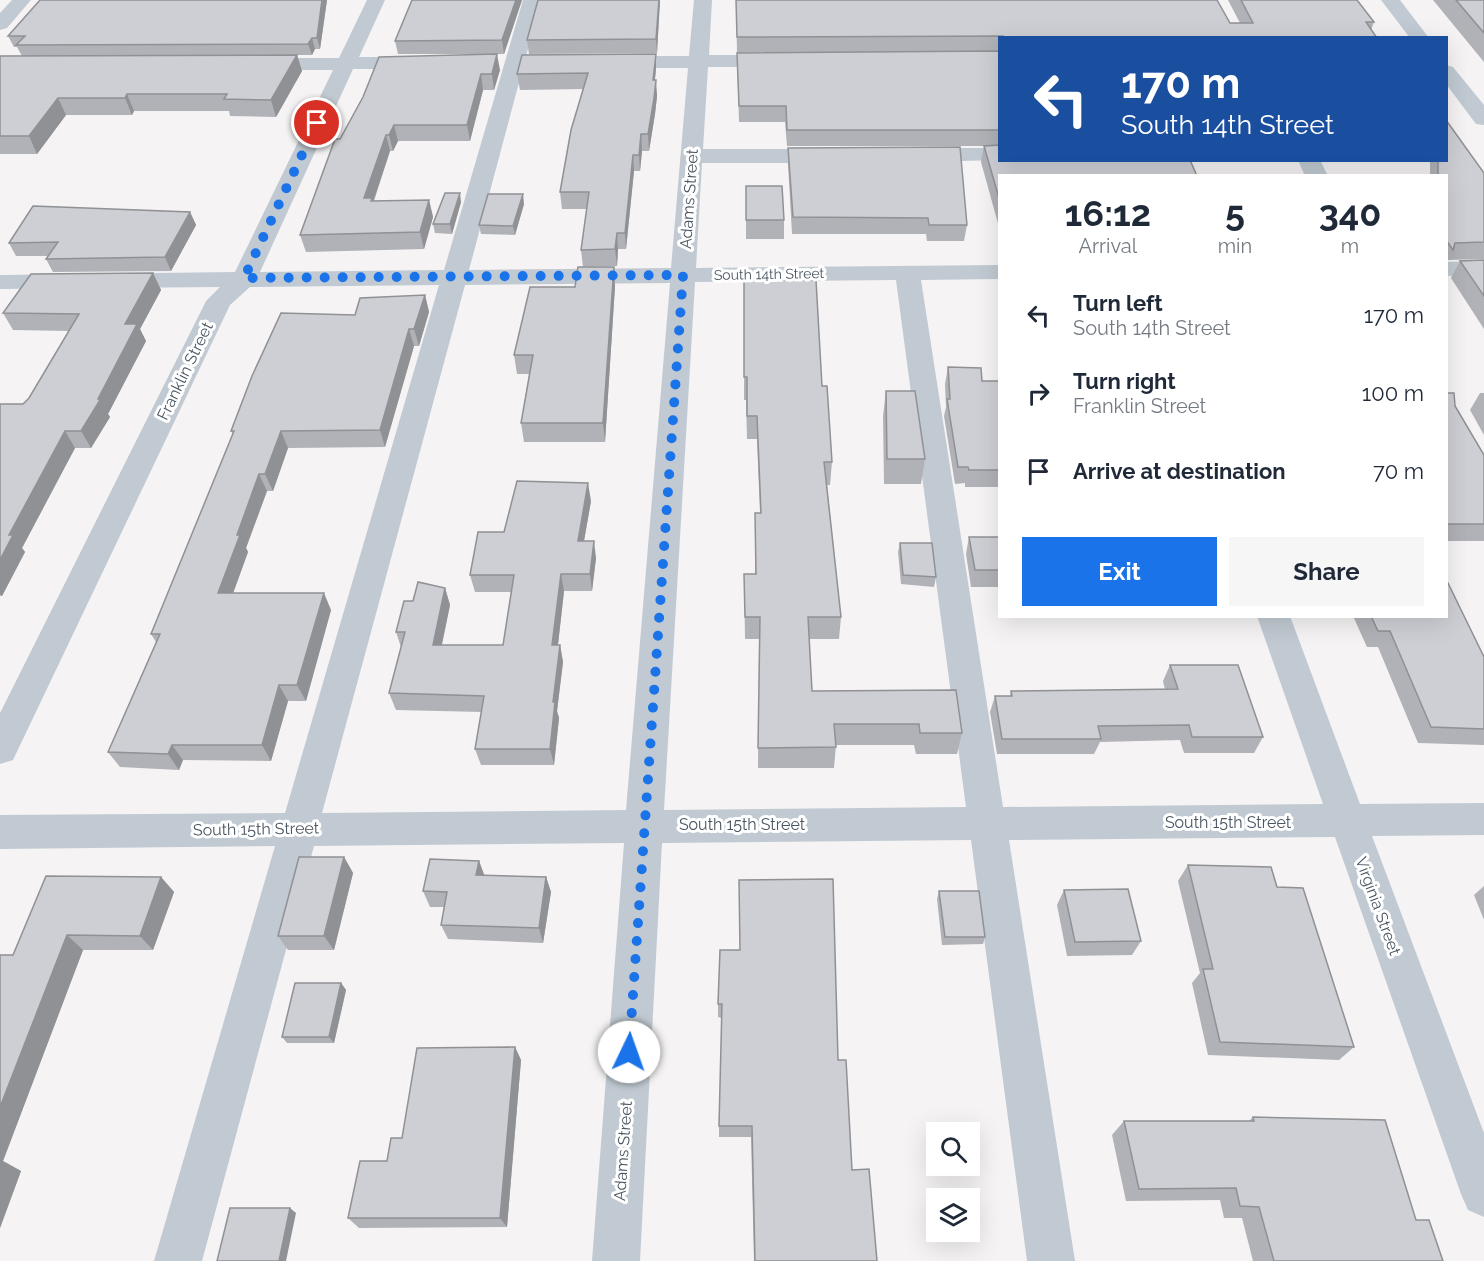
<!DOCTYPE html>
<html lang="en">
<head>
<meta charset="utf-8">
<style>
	:root { --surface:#fff; --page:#f6f6f7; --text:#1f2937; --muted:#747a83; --accent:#1a73e8 }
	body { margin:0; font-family:Raleway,sans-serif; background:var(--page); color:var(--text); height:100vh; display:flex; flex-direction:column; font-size:22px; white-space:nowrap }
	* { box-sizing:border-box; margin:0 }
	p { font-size:20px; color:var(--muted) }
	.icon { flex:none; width:33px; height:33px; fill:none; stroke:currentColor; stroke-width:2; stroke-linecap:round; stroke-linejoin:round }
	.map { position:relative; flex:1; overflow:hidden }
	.sheet { position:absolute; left:998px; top:174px; width:450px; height:444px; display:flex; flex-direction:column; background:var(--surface); border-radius:0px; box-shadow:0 6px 24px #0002 }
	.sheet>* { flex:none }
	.guide { position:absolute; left:998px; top:36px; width:450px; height:126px; border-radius:0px; box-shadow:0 6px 24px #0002; background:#1a4fa0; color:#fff; overflow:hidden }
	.controls { position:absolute; left:926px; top:1122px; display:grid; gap:12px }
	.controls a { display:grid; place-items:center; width:54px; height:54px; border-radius:0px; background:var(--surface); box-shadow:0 6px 24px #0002; font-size:30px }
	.pin { position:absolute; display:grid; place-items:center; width:51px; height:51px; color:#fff; margin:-26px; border:3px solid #fff; border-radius:50%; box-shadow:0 2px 6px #0007 }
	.me { position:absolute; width:66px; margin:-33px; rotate:3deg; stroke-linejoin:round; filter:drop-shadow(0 0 4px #0008) }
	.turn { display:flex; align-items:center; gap:21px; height:126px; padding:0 24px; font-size:27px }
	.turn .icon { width:78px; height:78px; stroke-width:2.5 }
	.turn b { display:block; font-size:42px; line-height:51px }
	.eta { display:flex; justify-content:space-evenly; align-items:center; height:102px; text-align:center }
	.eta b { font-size:36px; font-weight:700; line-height:42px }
	.primary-button { display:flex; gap:12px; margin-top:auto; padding:12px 24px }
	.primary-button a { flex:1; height:69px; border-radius:0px; background:var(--accent); color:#fff; font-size:24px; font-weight:700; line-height:69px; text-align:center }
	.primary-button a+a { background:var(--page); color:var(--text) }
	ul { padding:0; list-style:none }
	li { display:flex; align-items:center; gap:18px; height:78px; padding:0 24px }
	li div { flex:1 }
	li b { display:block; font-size:22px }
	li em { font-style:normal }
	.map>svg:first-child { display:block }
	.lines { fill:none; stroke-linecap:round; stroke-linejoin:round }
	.minor { fill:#c1cad2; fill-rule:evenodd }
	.wall { fill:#b0b2b7 }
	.shaded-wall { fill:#909195 }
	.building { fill:#cdcfd5; stroke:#909195; stroke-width:1.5 }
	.route { stroke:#1a73e8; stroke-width:10; stroke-dasharray:0 18 }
	.labels { text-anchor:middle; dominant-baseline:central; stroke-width:6; stroke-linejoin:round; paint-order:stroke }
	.far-street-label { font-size:14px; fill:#4a5661; stroke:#fff }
	.street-label { font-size:16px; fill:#4a5661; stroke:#fff }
</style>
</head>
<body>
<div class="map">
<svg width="1484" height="1261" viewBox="0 0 1484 1261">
	<rect width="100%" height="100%" fill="#f5f3f3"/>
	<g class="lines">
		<!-- minor -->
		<g class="minor">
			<polygon points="12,0 31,0 7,28 0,30 0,13"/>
			<path d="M367 0H385L359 57H421L428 59 431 63 428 67 421 69H353L260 272 444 270 523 0H541L469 270 671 268 688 68H611L604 66 601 62 604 58 611 56H689L694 0H712L709 55H781L788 57 791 61 788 65 781 67H708L703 149H832L840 151 843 156 840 161 832 163H702L696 268 999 265V279L921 280 1003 807 1323 804 1257 616H1290L1360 804 1484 803V835L1372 836 1484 1133V1217L1468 1210 1461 1194 1335 837 1009 840 1075 1261H1027L971 840 662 843 640 1261H592L624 843 314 846 202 1261H154L275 846 0 849V815L285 813 439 285 250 287 230 305 13 760 0 764V713L206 301 220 287 0 289V275L235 272 333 70H254L247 68 244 64 247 60 254 58H339ZM896 280 966 807 664 810 695 282ZM670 283 626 810 322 813 465 285Z"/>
			<polygon points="1381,0 1400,0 1429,38 1410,38"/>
			<polygon points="1446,65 1453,67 1484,105 1484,125 1476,124 1446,84"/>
			<polygon points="917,148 999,148 999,160 1003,160 917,162 909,160 906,155 909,150"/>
			<polygon points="1298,160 1320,160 1328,176 1305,176"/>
			<polygon points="1484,261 1484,275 1446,276 1446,262"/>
		</g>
	</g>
	<!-- wall -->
	<g class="wall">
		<polygon points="327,0 320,49 315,49 312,55 297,55 302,71 276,117 230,116 229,111 134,111 132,115 66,115 37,154 0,154 0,56 22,56 17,47 14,47 8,36"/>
		<polygon points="412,0 522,0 504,54 398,54 395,41"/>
		<polygon points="538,0 660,0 657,53 529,54 527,40"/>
		<polygon points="736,0 1230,23 1240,23 1228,0 1357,0 1374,22 1371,30 1377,38 999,38 999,227 981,162 984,146 787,146 785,122 739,122 737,53 926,52 737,53"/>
		<polygon points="1433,0 1484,0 1484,62"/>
		<polygon points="656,54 656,69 655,80 657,96 655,114 649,151 642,151 640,171 634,171 626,249 618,249 617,266 583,267 581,250 587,209 562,209 560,192 583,89 520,90 517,74"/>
		<polygon points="500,70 494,90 483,90 470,141 398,141 393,151 390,151 374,201 429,200 433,217 424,249 306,252 300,235 340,139 363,97"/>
		<polygon points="788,148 967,225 964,241 927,241 926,234 792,234 788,164"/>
		<polygon points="1430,160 1446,160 1484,173 1484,259 1448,260 1446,263 1446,176 1430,176"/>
		<polygon points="746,186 784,220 784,239 746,239"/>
		<polygon points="461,202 452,234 435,233 433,224"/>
		<polygon points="524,204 515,235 481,234 479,225"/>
		<polygon points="190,212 196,225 171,271 53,272 46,259 48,256 16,256 9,243"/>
		<polygon points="1484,260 1484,329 1451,278 1460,261"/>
		<polygon points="153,273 161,290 140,329 146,341 108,414 110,417 91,448 75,448 22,548 25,552 2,596 0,596 0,404 23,404 29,398 69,331 13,330 3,313"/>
		<polygon points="744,280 822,386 832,462 830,485 827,485 841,617 839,639 809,639 812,691 962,733 957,754 916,754 914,745 836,745 834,768 758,768 759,639 745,639 744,574 755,574 755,513 760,513 757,439 747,439 746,400 744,400"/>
		<polygon points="615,286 605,442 524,442 521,423 529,374 517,374 514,355"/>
		<polygon points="425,295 429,312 419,346 414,346 385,447 288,448 273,491 267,491 246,548 248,552 233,593 331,610 306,701 288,701 271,761 183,760 179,770 120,767 108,752 156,642 151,634 233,434 231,431 355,315"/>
		<polygon points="948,367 982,381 999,381 999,487 965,487 965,483 955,484 944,416 946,407 945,384"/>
		<polygon points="886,391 925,459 921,484 884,484 883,416"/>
		<polygon points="1446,393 1455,406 1484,455 1484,541 1446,541"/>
		<polygon points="1480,393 1484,393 1484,435 1470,410"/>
		<polygon points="591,501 584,541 596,558 592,591 564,591 558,645 560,645 563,662 557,711 559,718 554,765 481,765 475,749 482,712 396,710 389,693 401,647 396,632 413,601 445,588 450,605 442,645 503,645 511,592 475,592 470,575 504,532"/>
		<polygon points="969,537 999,537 999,587 971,587 966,554"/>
		<polygon points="900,543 936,577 934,587 901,584 898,552"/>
		<polygon points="1353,616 1446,616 1484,657 1484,745 1418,743 1378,647 1367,647"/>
		<polygon points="1170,665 1263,737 1254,753 1184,753 1180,740 1100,742 1094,754 997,754 990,712 995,696 1010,696 1011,691 1165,690 1163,681"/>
		<polygon points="344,857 353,873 334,950 288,950 278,936"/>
		<polygon points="479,861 484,875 546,877 551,892 543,943 448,939 441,925 444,907 430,907 423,891"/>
		<polygon points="1188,865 1277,887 1354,1047 1339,1060 1208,1055 1192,983 1200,973 1178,881"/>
		<polygon points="161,877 174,892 153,950 83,950 3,1161 21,1171 0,1228 0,955 13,955"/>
		<polygon points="1484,886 1484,920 1474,895"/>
		<polygon points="1064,890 1141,941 1132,955 1067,956 1057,905"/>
		<polygon points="939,891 985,937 983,944 942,945 937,899"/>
		<polygon points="720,950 838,1060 852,1170 877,1261 754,1261 751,1137 719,1137 719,1126 722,1018 718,1017 718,1004"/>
		<polygon points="341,983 346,990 334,1043 287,1043 282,1037"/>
		<polygon points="515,1047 521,1060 507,1227 359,1228 348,1218 402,1138"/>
		<polygon points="1253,1117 1416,1220 1443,1261 1253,1261 1242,1218 1224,1218 1220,1200 1126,1201 1112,1135 1124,1121 1249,1121"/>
	</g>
	<!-- shaded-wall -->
	<g class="shaded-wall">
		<polygon points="322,0 327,0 320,49 317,38"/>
		<polygon points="516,0 522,0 504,54 502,40"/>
		<polygon points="659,0 660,0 657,53 656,39"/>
		<polygon points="312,38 315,49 312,55 308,44"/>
		<polygon points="497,54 500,70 494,90 492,74"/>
		<polygon points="656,54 656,69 653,96 653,80"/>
		<polygon points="297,55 302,71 276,117 271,100"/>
		<polygon points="481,74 483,90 470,141 467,125"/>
		<polygon points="656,80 657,96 655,114 649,151 648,134"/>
		<polygon points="127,94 134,111 132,115 125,98"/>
		<polygon points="58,98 66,115 37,154 29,136"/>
		<polygon points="394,125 398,141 393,151 389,135"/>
		<polygon points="641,134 642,151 640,171 639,155"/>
		<polygon points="386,135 390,151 373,202 364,198"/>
		<polygon points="633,155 634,171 626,249 625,233"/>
		<polygon points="460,193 461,202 452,234 450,224"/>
		<polygon points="523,194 524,204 515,235 513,226"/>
		<polygon points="429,200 433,217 424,249 420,232"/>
		<polygon points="190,212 196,225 171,271 165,257"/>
		<polygon points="617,233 618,249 617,266 615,249"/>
		<polygon points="614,267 615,286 605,442 603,423"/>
		<polygon points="153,273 161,290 140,329 146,341 108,414 110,417 91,448 81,431 98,399 125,324"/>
		<polygon points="425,295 429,312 419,346 414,329"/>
		<polygon points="409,329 414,346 385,447 380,430"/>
		<polygon points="65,431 75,448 22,548 25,552 2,596 0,594 0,560 9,535"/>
		<polygon points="281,431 288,448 273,491 265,474"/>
		<polygon points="259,474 267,491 246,548 248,552 227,610 218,593 237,535"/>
		<polygon points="588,483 591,501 581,558 578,541"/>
		<polygon points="594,541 596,558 592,591 590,574"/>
		<polygon points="561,574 564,591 556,662 552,645"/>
		<polygon points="445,588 450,605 438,662 433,645"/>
		<polygon points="324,593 331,610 306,701 297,685"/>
		<polygon points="560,645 563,662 557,711 559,718 554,765 550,749 553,702"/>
		<polygon points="279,685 288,701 271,761 262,745"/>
		<polygon points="172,745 183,760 179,770 168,754"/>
		<polygon points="344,857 353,873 334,950 324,936"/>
		<polygon points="479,861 485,877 476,875"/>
		<polygon points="161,877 174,892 153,950 140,936"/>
		<polygon points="546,877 551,892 543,943 539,928"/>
		<polygon points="67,935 83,950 3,1161 21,1171 0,1228 0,1107"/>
		<polygon points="341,983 346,990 334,1043 329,1037"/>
		<polygon points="515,1047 521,1060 507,1227 500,1218"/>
		<polygon points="290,1208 296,1213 286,1261 279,1261"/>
	</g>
	<!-- building -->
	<g class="building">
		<polygon points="40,0 322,0 317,38 312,38 308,44 16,45 25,36 8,36"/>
		<polygon points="412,0 516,0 502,40 395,41"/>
		<polygon points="538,0 659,0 656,39 527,40"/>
		<polygon points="736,0 1217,0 1230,23 1253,23 1241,0 1357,0 1374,22 1366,22 1377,38 1003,38 1003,36 737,37"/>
		<polygon points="1456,0 1484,0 1484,33"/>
		<polygon points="999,51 999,130 787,130 786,106 739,106 737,53"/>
		<polygon points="497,54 492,74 481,74 467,125 394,125 389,135 386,135 364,198 372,198 371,201 429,200 420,232 300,235 335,139 340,139 363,97 379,57"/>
		<polygon points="656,54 653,80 656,80 654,98 648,134 641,134 639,155 633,155 625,233 617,233 615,249 581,250 589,192 560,192 571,130 588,73 517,74 522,55"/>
		<polygon points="297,55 271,100 224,99 227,94 127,94 125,98 58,98 29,136 0,136 0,56"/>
		<polygon points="1446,120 1484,173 1484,242 1455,243 1453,250 1446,240 1446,176 1438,176 1438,160 1446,160"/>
		<polygon points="999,145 999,160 1190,160 1197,176 999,176 999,198 984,146"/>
		<polygon points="960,147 967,225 929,225 928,218 793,217 788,148"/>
		<polygon points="746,186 782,186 784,220 746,220"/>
		<polygon points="445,193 460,193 450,224 433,224"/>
		<polygon points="488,194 523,194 513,226 479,225"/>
		<polygon points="33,206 190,212 165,257 46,259 58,242 9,243"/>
		<polygon points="1484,260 1484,296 1460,261"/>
		<polygon points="578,267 614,267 603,423 521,423 533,355 514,355 530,287 575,287"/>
		<polygon points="153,273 125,324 137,324 98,399 100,400 81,431 65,431 9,535 13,535 0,560 0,404 23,404 29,398 79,314 3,313 31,274"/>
		<polygon points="744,280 816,280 822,386 827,386 832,462 824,462 841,617 808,617 812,691 956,690 962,733 920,733 919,724 834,724 836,747 758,748 760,617 745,617 744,574 756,574 755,513 761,513 757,416 747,416 747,377 744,377"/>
		<polygon points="425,295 414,329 409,329 380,430 281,431 265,474 259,474 237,535 240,535 218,593 324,593 297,685 279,685 262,745 172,745 168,754 108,752 160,634 151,634 234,431 231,431 252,376 281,313 355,315 360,298"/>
		<polygon points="948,367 981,368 982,381 999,381 999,470 969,470 968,467 958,467 947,399 950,399"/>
		<polygon points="886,391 915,391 925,459 887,459"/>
		<polygon points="1446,393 1454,393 1455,406 1484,455 1484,524 1446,524"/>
		<polygon points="517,481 588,483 578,541 594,541 590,574 561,574 552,645 560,645 553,702 555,702 550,749 475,749 484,696 389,693 405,632 396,632 404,601 413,601 418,582 445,588 433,645 503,645 514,575 470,575 478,532 504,532"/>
		<polygon points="969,537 999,537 999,570 975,570"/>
		<polygon points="900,543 932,543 936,577 903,575"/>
		<polygon points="1446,579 1484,657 1484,729 1431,727 1390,631 1378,631 1371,616 1446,616"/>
		<polygon points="1170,665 1238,665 1263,737 1192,737 1189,725 1098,726 1101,739 1002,739 995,696 1012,696 1011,691 1178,689"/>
		<polygon points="299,857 344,857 324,936 278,936"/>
		<polygon points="430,859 479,861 476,875 546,877 539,928 441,925 447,892 423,891"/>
		<polygon points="1188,865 1271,867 1277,887 1303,888 1354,1047 1220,1042 1203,969 1213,969"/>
		<polygon points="46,876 161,877 140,936 67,935 0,1107 0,955 13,955"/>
		<polygon points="833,879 838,1060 846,1060 852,1170 869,1169 877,1261 755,1261 752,1126 719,1126 722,1004 718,1004 720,950 740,950 739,880"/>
		<polygon points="1128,889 1141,941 1075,942 1064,890"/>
		<polygon points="939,891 979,891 985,937 945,937"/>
		<polygon points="295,983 341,983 329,1037 282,1037"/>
		<polygon points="515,1047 500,1218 348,1218 360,1161 387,1161 391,1138 402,1138 417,1048"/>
		<polygon points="1253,1117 1385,1120 1416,1220 1429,1220 1443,1261 1274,1261 1259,1207 1240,1206 1236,1188 1139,1189 1124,1121 1254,1121"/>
		<polygon points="230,1208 290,1208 279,1261 217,1261"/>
	</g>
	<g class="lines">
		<!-- route -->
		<polyline class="route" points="317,123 244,278 683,275 629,1052"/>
	</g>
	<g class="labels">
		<!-- far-street labels -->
		<g class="far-street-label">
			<text transform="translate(769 274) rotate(-1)">South 14th Street</text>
		</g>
		<!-- street labels -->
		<g class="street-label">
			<text transform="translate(689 199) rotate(-86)">Adams Street</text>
			<text transform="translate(185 371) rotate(-64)">Franklin Street</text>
			<text x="1228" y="822">South 15th Street</text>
			<text x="742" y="824">South 15th Street</text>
			<text transform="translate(256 829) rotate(-1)">South 15th Street</text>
			<text transform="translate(1378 906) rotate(70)">Virginia Street</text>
			<text transform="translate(623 1151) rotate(-86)">Adams Street</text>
		</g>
	</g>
</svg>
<div class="controls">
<a><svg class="icon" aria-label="search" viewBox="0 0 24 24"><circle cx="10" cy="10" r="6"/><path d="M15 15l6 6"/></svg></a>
<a><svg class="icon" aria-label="layers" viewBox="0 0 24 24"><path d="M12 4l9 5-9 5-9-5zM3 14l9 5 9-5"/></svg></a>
</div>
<div class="pin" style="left:317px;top:123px;background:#d93025"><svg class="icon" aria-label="arrive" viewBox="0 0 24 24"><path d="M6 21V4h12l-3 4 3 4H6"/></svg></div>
<svg class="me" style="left:629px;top:1052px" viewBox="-20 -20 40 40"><circle r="19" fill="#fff"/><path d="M0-13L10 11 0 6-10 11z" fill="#1a73e8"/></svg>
<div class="guide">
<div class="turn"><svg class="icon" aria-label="left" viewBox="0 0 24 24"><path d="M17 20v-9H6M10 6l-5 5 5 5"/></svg><div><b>170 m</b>South 14th Street</div></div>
</div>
<section class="sheet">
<div class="eta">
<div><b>16:12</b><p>Arrival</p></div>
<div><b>5</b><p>min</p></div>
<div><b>340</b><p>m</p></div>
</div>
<ul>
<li><svg class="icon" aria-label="left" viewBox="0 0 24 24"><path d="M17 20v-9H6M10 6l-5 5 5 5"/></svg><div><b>Turn left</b><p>South 14th Street</p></div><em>170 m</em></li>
<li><svg class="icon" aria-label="right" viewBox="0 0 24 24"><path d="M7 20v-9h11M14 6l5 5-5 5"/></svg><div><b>Turn right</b><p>Franklin Street</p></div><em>100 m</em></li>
<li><svg class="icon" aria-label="arrive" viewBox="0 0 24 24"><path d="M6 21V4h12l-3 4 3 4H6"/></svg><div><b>Arrive at destination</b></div><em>70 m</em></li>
</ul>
<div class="primary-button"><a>Exit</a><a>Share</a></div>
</section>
</div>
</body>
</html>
